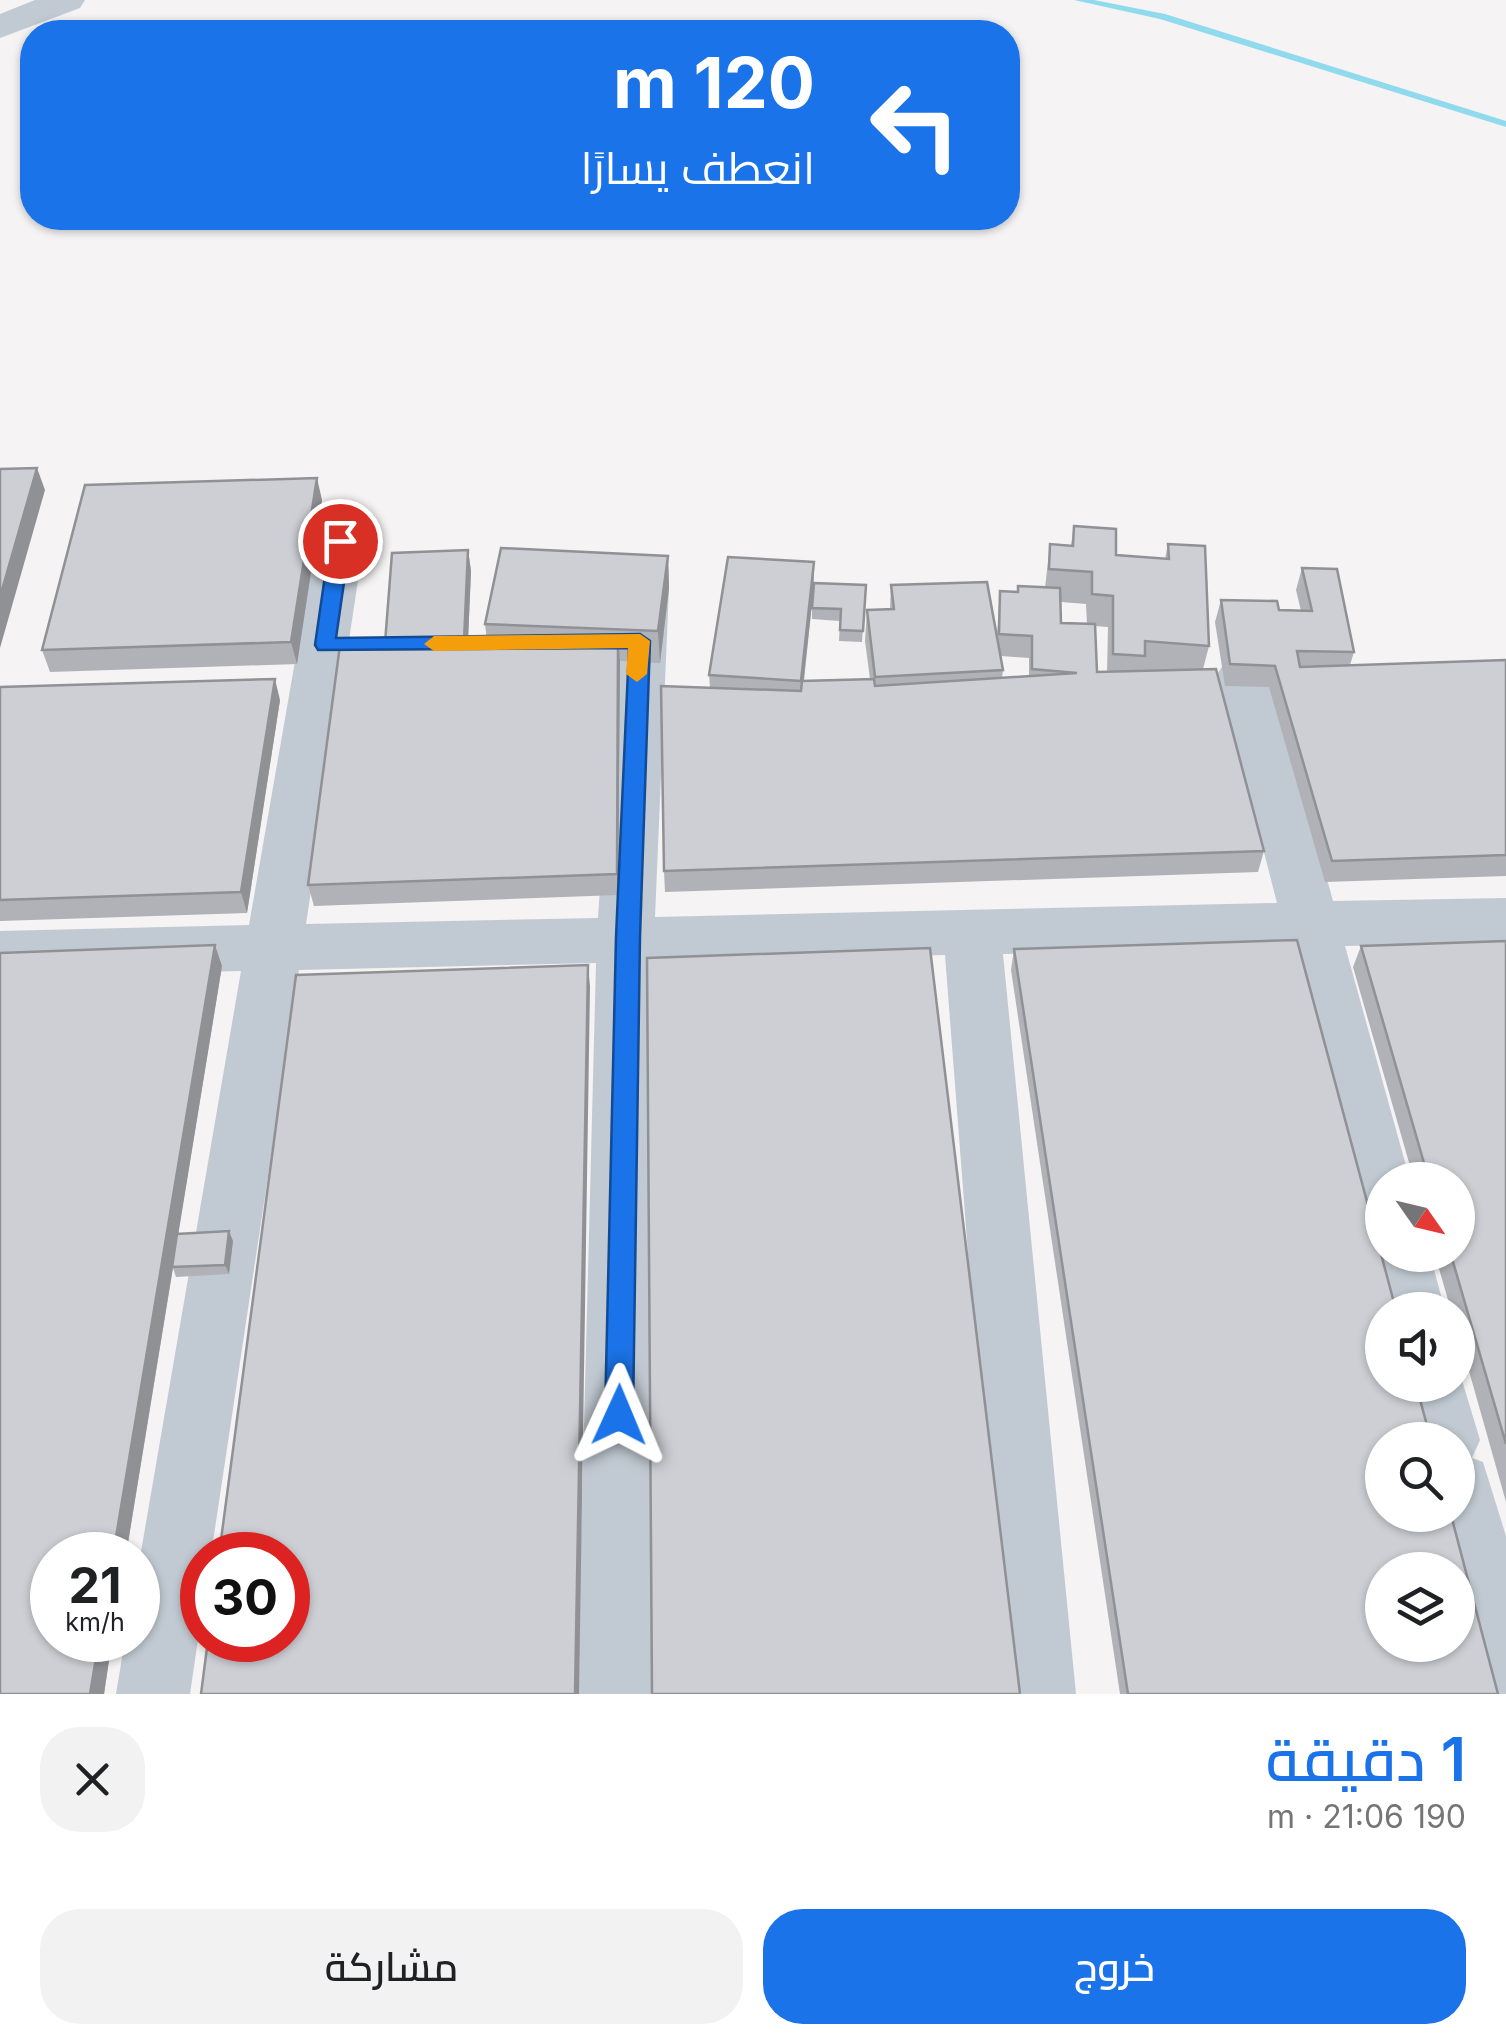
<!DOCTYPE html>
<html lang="ar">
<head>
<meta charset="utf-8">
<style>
	:root { --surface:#fff; --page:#f2f2f2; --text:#202124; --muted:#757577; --accent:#1a73e8 }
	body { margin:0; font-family:Inter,Cairo,sans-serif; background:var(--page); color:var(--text); direction:rtl; height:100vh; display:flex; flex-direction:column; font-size:38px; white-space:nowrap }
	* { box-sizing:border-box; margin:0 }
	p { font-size:32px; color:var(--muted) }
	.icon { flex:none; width:55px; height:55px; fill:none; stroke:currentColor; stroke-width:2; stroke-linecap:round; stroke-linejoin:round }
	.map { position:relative; height:1694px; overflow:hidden; direction:ltr }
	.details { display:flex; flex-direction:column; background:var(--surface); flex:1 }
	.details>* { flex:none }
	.top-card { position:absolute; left:20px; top:20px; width:1000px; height:210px; border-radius:40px; box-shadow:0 2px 8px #0004; direction:rtl; background:#1a73e8; color:#fff; overflow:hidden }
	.needle { width:65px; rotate:124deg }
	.controls { position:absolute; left:1365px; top:1162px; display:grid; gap:20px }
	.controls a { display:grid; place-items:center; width:110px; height:110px; border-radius:50%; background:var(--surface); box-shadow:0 2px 8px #0004; font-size:50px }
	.speed { position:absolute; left:30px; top:1532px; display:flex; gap:20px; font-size:50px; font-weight:700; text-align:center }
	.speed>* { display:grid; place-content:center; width:130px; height:130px; border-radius:50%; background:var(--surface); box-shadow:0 2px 8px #0004; line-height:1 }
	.speed small { font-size:25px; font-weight:400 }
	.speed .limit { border:15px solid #d22; background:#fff; color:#111 }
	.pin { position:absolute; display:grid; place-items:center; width:85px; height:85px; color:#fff; margin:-42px; border:5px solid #fff; border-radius:50%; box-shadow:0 2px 10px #0007 }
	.me { position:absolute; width:110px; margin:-55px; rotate:1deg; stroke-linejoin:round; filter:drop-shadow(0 0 8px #0008) }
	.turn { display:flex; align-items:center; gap:35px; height:210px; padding:0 40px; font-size:45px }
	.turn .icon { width:130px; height:130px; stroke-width:2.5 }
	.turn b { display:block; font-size:70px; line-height:85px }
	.round { display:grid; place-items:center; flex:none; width:105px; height:105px; border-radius:40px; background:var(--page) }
	.overview { display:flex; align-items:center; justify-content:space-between; height:170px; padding:0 40px }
	h1 { font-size:60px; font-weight:600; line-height:75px; color:var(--accent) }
	.action { display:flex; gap:20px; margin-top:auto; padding:20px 40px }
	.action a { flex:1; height:115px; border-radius:40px; background:var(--accent); color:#fff; font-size:40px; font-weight:600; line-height:115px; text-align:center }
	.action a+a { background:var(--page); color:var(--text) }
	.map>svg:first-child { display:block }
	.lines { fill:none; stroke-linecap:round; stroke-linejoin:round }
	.stream { fill:#90daee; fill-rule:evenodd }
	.minor { fill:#c1cad2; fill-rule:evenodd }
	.wall { fill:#b0b2b7; fill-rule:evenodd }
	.shaded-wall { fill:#909195 }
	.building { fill:#cdcfd5; stroke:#909195; stroke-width:2.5; fill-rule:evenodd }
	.route { fill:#1a73e8; stroke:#114b97; stroke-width:2.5 }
	.slow { fill:#f59e0b }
</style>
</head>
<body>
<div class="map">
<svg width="1506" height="1694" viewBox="0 0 1506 1694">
	<rect width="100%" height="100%" fill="#f5f3f3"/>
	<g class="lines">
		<!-- stream -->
		<polygon class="stream" points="1074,0 1094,0 1165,14 1506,121 1506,127 1160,19"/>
		<!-- minor -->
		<g class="minor">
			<polygon points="35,0 85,0 80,8 0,38 0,14"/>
			<polygon points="340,525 357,530 364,541 306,924 598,918 619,588 627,576 644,571 661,576 669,588 655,917 1277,903 1218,673 1226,660 1244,655 1262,660 1270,673 1333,901 1506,898 1506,942 1345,946 1410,1180 1382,1180 1382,1221 1360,1212 1351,1193 1288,947 1003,954 1076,1694 1002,1694 945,955 654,962 651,1694 577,1694 596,963 299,970 211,1555 202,1555 202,1612 190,1694 116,1694 125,1640 138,1640 138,1569 241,971 0,977 0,931 249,925 316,541 323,530"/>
			<polygon points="1382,1232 1382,1255 1430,1255 1445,1310 1382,1310 1382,1317 1366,1255 1375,1235"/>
			<polygon points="1458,1367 1480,1440 1472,1458 1483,1462 1506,1536 1506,1694 1476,1694 1458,1628 1458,1570 1443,1570 1430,1515 1458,1515 1458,1440 1412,1440 1398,1385 1458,1385"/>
		</g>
	</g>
	<!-- wall -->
	<g class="wall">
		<polygon points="322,500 297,664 50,672 42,650"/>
		<path d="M1074 526 1116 555 1165 559 1168 544 1209 646 1203 669 1264 851 1258 872 665 892 664 871 710 687 709 675 814 562 813 594 804 681 870 679 865 641 867 610 890 609 891 585 997 634 1000 591 1017 592 1018 586 1045 588 1050 544 1071 545ZM1061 602 1086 604 1087 624 1061 623ZM1095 626 1108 627 1107 672H1097ZM1001 656 1029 658V676L1002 678 1003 670Z"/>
		<polygon points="468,550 471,571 468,641 487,641 485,624 668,556 669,588 660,663 620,661 618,895 314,906 308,885 385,643"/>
		<polygon points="1302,568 1354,652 1350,665 1506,660 1506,876 1325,882 1269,687 1225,686 1215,622 1221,600 1279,610 1301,611 1296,590"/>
		<polygon points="866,585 862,642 839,641 840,621 812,619 812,608"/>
		<polygon points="0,687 280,700 247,913 0,921"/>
		<polygon points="1506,941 1506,1502 1458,1332 1458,1310 1451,1310 1435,1255 1458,1255 1458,1180 1414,1180 1353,967 1361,946"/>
		<polygon points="1014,949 1498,1694 1120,1694 1011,970"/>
		<polygon points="222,966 178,1234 233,1241 229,1274 176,1277 173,1268 126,1555 52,1555 112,1640 104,1694 0,1694"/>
	</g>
	<!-- shaded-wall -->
	<g class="shaded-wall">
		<polygon points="37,468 45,490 0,648 0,597"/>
		<polygon points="317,478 322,500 297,664 291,642"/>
		<polygon points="468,550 471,571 467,662 464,641"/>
		<polygon points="668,556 669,588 660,663 658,631"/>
		<polygon points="814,562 813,594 800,712 801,681"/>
		<polygon points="618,640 620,661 618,895 617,874"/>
		<polygon points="275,679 280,700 247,913 241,892"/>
		<polygon points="215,945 222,966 126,1555 113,1555"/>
		<polygon points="588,965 590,986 579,1694 575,1694"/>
		<polygon points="229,1231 233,1241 229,1274 225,1265"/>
		<polygon points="99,1640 112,1640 104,1694 90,1694"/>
	</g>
	<!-- building -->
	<g class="building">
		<polygon points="37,468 0,597 0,469"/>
		<polygon points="317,478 291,642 42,650 85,485"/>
		<polygon points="1074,526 1116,529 1116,555 1169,559 1168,544 1205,546 1209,646 1145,641 1145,656 1113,654 1113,596 1092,594 1092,572 1049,569 1050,544 1073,546"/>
		<polygon points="501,548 668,556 658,631 485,624"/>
		<polygon points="468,550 464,641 618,640 617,874 308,885 340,645 385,643 392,553"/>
		<polygon points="728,557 814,562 801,681 709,675"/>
		<polygon points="1302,568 1337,569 1354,652 1297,651 1300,667 1506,660 1506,855 1332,861 1275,666 1230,664 1221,600 1277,601 1279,610 1312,611"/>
		<polygon points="987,582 1003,670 875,677 867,610 894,609 891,585"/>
		<polygon points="814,583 866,585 863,631 840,630 841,609 812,608"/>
		<polygon points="1018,586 1060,588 1061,623 1095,624 1097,672 1216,669 1264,851 664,871 661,686 801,691 802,681 874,679 875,686 1077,673 1032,669 1032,636 999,634 1000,591 1018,592"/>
		<polygon points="275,679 241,892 0,900 0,687"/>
		<path d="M1297 940 1396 1310H1382V1385H1416L1431 1440H1382V1515H1451L1498 1694H1128L1014 949ZM1382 1570H1458V1645H1382Z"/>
		<polygon points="1506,941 1506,1444 1451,1255 1458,1255 1458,1180 1429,1180 1361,946"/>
		<polygon points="215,945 113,1555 52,1555 52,1640 99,1640 90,1694 0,1694 0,953"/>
		<polygon points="930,948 1020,1694 652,1694 647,958"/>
		<polygon points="588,965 575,1694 201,1694 208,1640 288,1640 288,1555 219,1555 296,975"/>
		<polygon points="229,1231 225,1265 172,1267 177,1234"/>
	</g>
	<!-- route -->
	<polygon class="route" points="340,535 350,541 336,638 640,634 650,641 640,937 633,1415 629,1424 619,1428 609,1424 605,1415 616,937 629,648 318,650 315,645 330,541"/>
	<!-- slow -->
	<polygon class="slow" points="640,634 650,641 647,674 637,682 626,674 628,648 434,651 424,644 434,636"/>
</svg>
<div class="controls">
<a><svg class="needle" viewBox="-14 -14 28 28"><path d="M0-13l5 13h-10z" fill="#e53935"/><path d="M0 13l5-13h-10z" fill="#757577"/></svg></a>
<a><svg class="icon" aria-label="sound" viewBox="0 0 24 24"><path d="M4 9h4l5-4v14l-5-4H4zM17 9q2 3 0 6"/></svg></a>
<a><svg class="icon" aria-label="search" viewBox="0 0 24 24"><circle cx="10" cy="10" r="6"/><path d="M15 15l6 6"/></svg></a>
<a><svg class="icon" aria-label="layers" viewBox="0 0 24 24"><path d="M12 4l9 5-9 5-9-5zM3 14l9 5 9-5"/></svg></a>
</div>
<div class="speed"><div>21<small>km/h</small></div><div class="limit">30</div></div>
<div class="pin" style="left:340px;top:541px;background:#d93025"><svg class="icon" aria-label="arrive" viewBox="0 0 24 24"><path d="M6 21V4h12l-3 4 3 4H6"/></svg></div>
<svg class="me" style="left:619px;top:1415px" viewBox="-20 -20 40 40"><path d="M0-17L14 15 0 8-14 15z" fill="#1a73e8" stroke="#fff" stroke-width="4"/></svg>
<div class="top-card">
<div class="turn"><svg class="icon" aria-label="left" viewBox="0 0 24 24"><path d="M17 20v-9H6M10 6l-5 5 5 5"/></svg><div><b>120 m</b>انعطف يسارًا</div></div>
</div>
</div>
<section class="details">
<div class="overview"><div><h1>1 دقيقة</h1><p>190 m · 21:06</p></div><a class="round"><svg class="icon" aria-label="close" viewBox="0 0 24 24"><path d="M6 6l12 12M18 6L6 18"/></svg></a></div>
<div class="action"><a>خروج</a><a>مشاركة</a></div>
</section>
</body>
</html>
